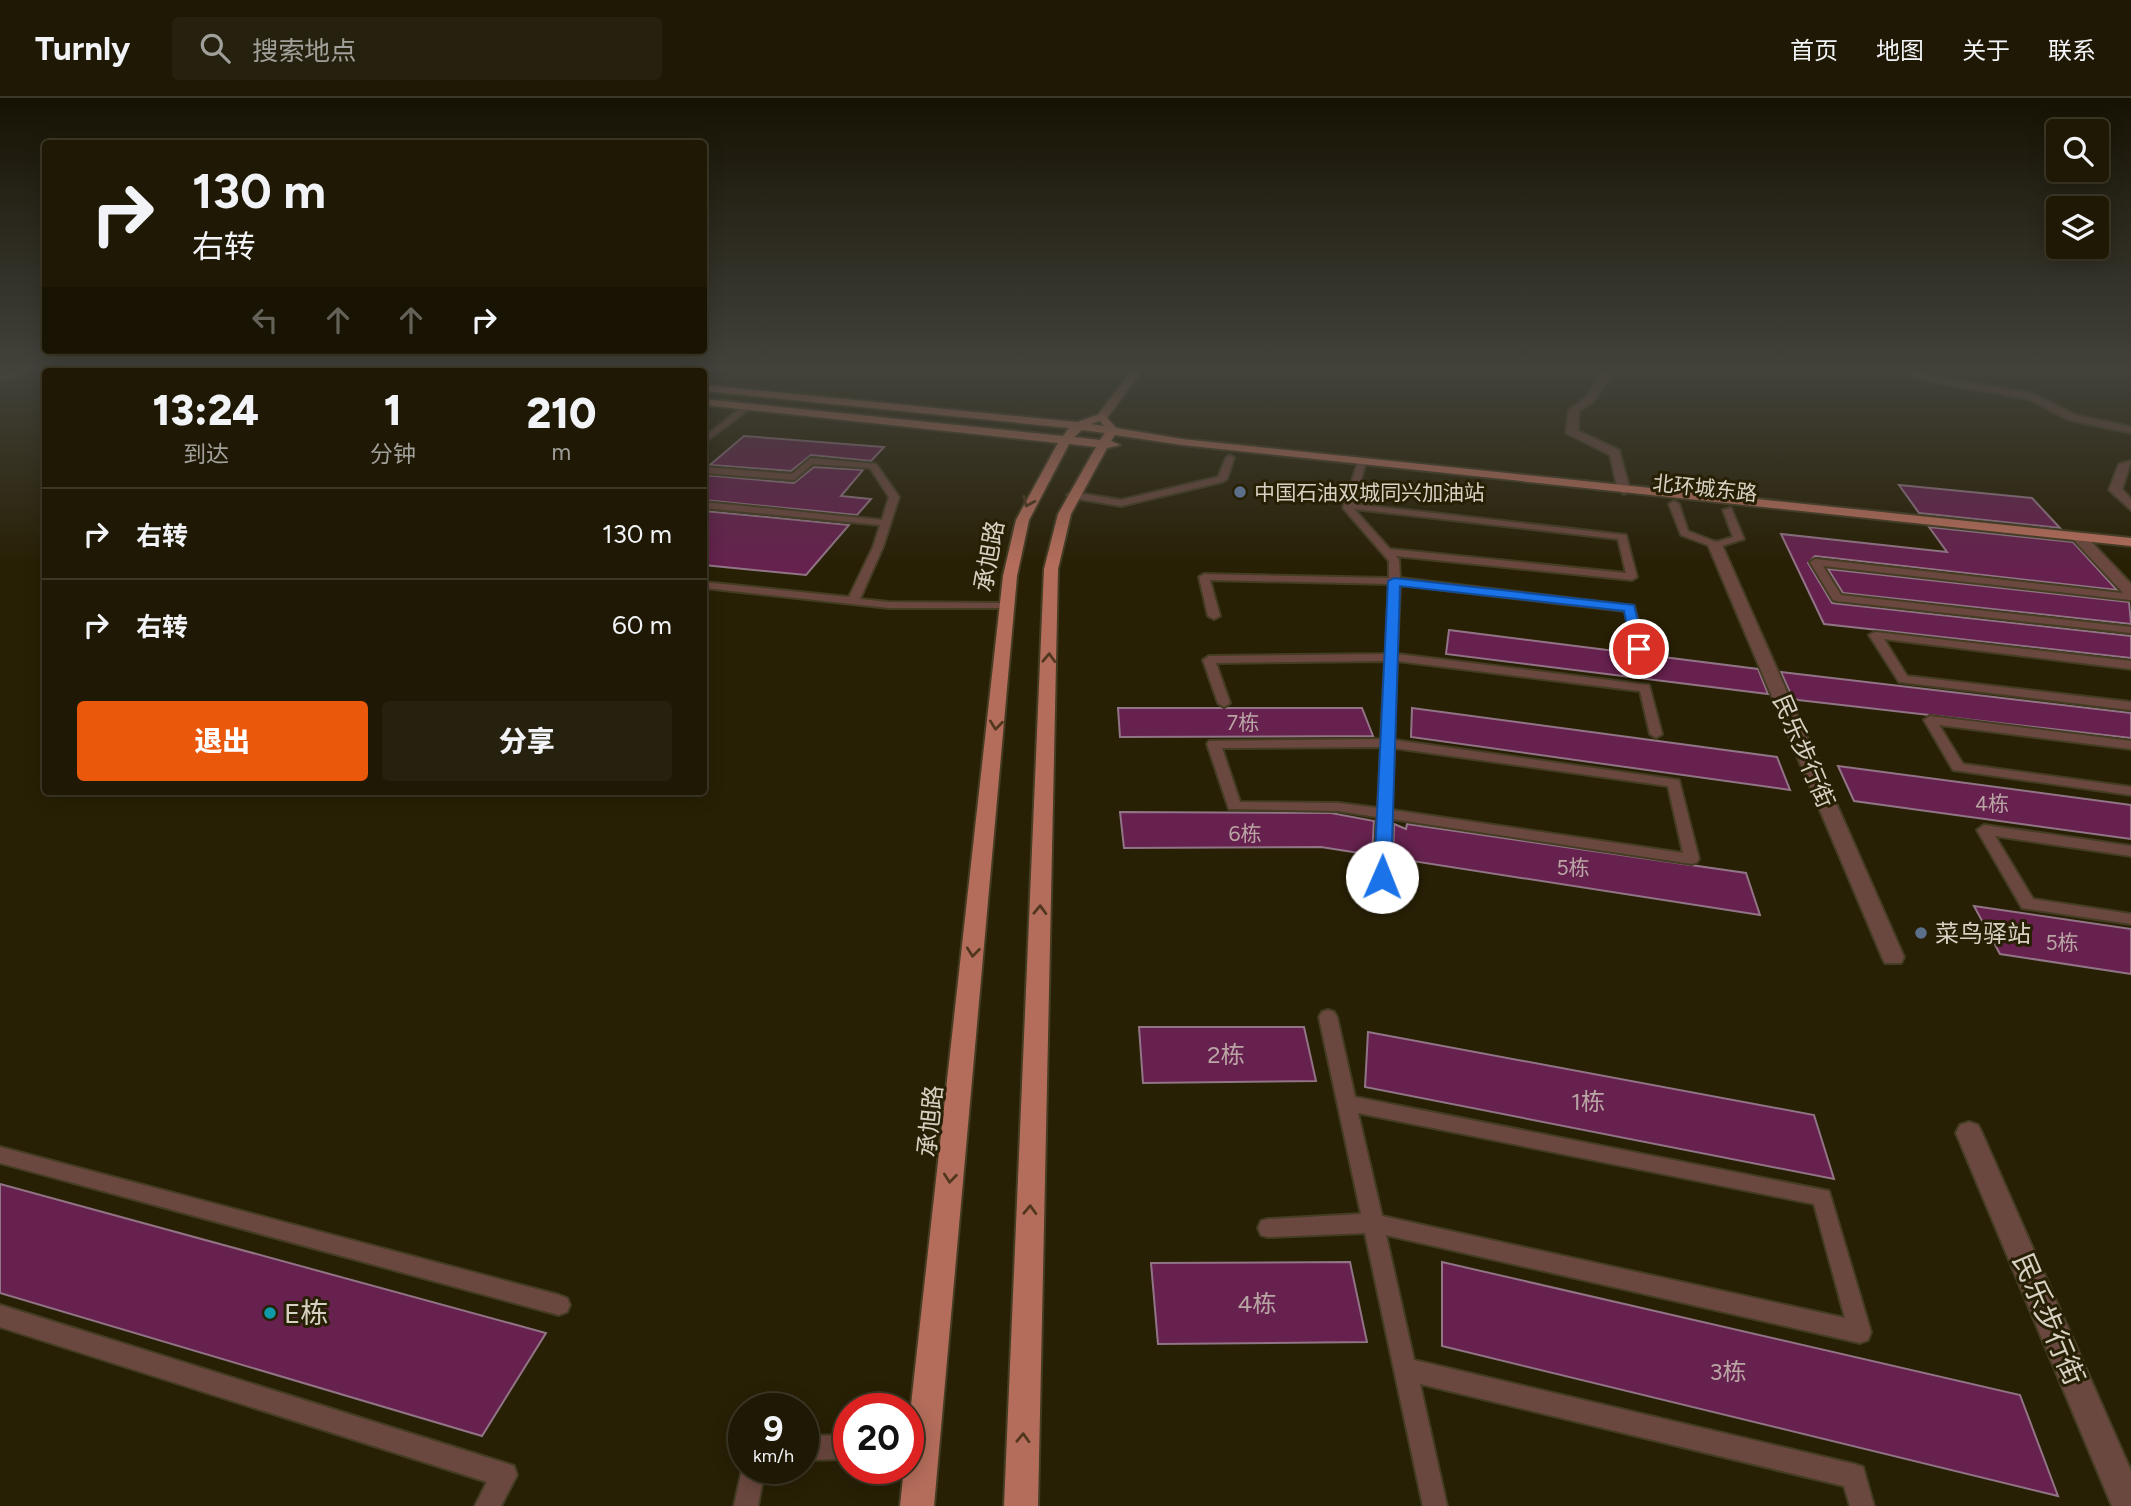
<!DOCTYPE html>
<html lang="zh">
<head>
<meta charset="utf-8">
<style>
	:root { --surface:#1e1804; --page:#26210e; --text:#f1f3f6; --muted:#a1a09a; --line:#3c3726; --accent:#ea580c }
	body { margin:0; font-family:Figtree,"Noto Sans SC",sans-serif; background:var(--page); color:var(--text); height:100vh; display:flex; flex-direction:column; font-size:26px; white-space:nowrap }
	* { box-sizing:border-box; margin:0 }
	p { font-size:23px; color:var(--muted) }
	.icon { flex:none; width:38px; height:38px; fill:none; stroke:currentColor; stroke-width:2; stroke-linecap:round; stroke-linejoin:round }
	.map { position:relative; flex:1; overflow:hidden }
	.side { position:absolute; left:42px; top:270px; width:665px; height:427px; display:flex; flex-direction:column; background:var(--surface); border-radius:7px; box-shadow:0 4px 18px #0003,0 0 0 2px var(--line) }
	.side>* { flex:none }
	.hud { position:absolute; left:42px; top:42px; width:665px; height:214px; border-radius:7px; box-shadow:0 4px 18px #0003,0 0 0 2px var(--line); background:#1e1804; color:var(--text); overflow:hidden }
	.controls { position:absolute; left:2046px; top:21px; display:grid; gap:14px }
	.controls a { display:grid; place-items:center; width:63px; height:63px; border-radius:7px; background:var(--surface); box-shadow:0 4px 18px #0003,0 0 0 2px var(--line); font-size:35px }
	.speed { position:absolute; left:728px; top:1295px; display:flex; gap:14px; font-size:35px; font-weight:700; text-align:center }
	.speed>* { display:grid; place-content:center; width:91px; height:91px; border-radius:50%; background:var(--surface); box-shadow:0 4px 18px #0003,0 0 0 2px var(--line); line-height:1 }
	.speed small { font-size:18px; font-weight:400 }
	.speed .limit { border:10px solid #d22; background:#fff; color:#111 }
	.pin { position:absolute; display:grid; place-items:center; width:60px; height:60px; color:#fff; margin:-30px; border:4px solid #fff; border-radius:50%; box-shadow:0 2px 7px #0007 }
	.me { position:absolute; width:77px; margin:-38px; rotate:1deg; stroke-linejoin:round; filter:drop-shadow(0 0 5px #0008) }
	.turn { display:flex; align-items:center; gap:24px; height:147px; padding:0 35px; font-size:32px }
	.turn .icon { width:91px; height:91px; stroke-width:2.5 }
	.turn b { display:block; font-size:49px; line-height:60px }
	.lanes { display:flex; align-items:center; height:66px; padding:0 35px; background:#0003; justify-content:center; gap:35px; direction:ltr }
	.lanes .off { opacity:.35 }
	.eta { display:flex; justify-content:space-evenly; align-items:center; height:119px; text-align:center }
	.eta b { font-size:42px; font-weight:800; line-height:49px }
	.action { display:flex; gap:14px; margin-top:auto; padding:14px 35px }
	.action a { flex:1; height:80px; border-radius:7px; background:var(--accent); color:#fff; font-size:28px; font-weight:800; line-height:80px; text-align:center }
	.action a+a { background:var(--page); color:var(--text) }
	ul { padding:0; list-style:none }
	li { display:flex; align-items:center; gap:21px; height:91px; padding:0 35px; border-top:2px solid var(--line) }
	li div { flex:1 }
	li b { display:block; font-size:26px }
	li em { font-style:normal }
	header { display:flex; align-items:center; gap:42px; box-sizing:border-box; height:98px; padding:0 35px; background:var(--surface); border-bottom:2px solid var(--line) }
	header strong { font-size:33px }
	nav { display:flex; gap:38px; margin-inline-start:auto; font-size:24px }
	.search { width:490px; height:63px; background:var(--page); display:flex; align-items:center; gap:18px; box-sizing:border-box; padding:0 24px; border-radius:7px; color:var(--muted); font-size:26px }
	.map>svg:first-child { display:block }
	.building { fill:#66214e; stroke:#917485; stroke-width:2 }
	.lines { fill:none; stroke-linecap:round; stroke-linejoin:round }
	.service-casing { stroke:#443c23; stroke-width:4 }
	.pedestrian-casing { stroke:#443c23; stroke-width:4 }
	.minor-casing { stroke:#443c23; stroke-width:4 }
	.secondary-casing { stroke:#443c23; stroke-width:4 }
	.primary-casing { stroke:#443c23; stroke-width:4 }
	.service { fill:#6b483f; fill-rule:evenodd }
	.pedestrian { fill:#6b483f; fill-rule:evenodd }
	.minor { fill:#6b483f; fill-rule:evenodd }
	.secondary { fill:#955d4f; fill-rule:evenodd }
	.primary { fill:#b56d5b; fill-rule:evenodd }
	.oneway { stroke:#52371f }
	.route { fill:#1a73e8; stroke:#114b97; stroke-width:2 }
	.service-dot { fill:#5c6f8a; stroke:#282005; stroke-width:2.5 }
	.culture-dot { fill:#0f9aa8; stroke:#282005; stroke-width:2.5 }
	.labels { text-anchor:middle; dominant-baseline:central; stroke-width:6; stroke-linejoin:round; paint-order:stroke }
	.far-street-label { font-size:21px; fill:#d6d1c2; stroke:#282005 }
	.far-poi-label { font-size:21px; fill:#d6d1c2; stroke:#282005; text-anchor:start }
	.number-label { font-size:21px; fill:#baa5a5 }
	.street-label { font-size:24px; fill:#d6d1c2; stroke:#282005 }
	.poi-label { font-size:24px; fill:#d6d1c2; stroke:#282005; text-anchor:start }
	.near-number-label { font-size:24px; fill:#baa5a5 }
	.near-poi-label { font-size:28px; fill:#d6d1c2; stroke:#282005; text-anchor:start }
	.near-street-label { font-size:28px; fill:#d6d1c2; stroke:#282005 }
</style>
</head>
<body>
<header>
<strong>Turnly</strong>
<div class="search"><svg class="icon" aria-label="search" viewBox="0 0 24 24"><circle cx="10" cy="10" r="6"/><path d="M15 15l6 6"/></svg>搜索地点</div>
<nav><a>首页</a><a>地图</a><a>关于</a><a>联系</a></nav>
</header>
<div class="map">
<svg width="2131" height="1408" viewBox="0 0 2131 1408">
	<rect width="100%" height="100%" fill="#282005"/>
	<!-- building -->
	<g class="building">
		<polygon points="744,338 884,349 871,363 811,357 791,373 710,367"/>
		<polygon points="814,369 863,372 841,398 871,401 857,417 704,402 704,377 794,385"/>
		<polygon points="1899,387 2032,400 2060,430 1919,415"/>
		<polygon points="704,413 849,427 806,477 704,467"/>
		<polygon points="1929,429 2073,444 2117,492 1815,458 1808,465 1832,505 2131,538 2131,560 1824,526 1781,436 1947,454"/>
		<polygon points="1828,471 2129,504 2131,526 1843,495"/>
		<polygon points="1449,532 1758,571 1768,596 1446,556"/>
		<polygon points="1781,574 2131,615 2131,640 1798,602 1792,599"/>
		<polygon points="1118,610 1362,610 1373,638 1120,639"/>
		<polygon points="1412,610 1777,659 1790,692 1411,639"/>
		<polygon points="1838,668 2131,707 2131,741 1854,703"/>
		<polygon points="1120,714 1331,715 1374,723 1372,757 1321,749 1124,750"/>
		<polygon points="1394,726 1406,731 1407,726 1746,775 1760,817 1393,760"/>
		<polygon points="1974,808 2131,831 2131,876 2000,856"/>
		<polygon points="1139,929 1304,929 1316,983 1143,985"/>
		<polygon points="1368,934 1814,1017 1834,1081 1365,989"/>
		<polygon points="0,1086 546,1235 482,1338 0,1195"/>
		<polygon points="1350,1164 1367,1244 1158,1246 1151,1165"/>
		<polygon points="1442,1164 2020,1297 2058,1398 1442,1248"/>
	</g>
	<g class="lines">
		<defs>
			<g id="service">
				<polygon points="27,270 39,270 0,283 0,279"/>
				<polygon points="745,307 752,309 704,345 704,339"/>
				<polygon points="1230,357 1234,360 1227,381 1222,384 1121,408 1072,400 1067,397 1072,394 1121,402 1218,379 1226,360"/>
				<polygon points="811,360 876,366 899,399 883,449 860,501 889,504 1007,505 1011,506 1011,510 889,510 704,490 704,484 849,499 873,449 880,427 704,410 704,404 882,422 889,399 870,370 813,366 794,382 704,375 704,369 792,376"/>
				<path d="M1362 361 1366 364 1354 406 1626 437 1637 479 1632 482 1396 458 1399 462 1400 480 1634 508 1645 551 1643 553H1635L1633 551 1625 513 1400 487 1397 556 1649 587 1662 636 1656 640 1650 636 1640 593 1397 563 1394 642 1679 682 1699 761 1697 764 1692 766 1392 721 1390 779 1382 784 1374 779 1377 719 1338 713 1229 711 1207 646 1209 643 1381 641 1385 563 1216 565 1230 605 1224 609 1218 605 1203 562 1209 558 1386 556 1389 486 1210 482 1220 518 1214 521 1208 518 1199 479 1204 476 1389 480V463L1343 410 1358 364ZM1354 411 1618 441 1626 475 1390 451ZM1381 649 1378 710 1338 705 1240 704 1222 650ZM1394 650 1668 688 1683 755 1392 712Z"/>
				<polygon points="1674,403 1679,406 1688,433 1716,444 1733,439 1723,412 1731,410 1744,441 1715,450 1681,437 1669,406"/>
				<polygon points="1815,461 2131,496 2131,502 1823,468 1841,497 2131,529 2131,535 1837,503 1833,502 1810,464"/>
				<polygon points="1875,534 2131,563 2131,571 1884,541 1907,578 2131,604 2131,612 1899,584 1869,537"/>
				<polygon points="1930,618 2131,643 2131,651 1939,627 1963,666 2131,689 2131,697 1953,672 1924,622"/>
				<polygon points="1984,727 2131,748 2131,758 1995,738 2033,801 2131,816 2131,826 2022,810 1977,732"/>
				<path d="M1328 912 1334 914 1337 919 1355 999 1829 1093 1871 1234 1868 1242 1860 1245 1386 1137 1414 1262 1854 1366 1863 1369 1874 1408H1850L1844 1388 1420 1286 1447 1408H1423L1365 1135 1268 1139 1261 1137 1258 1130 1261 1123 1268 1121 1361 1116 1319 919 1322 914ZM1358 1015 1814 1106 1845 1220 1382 1118Z"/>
				<polygon points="0,1049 559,1197 567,1200 570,1207 567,1214 559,1217 0,1065"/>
				<polygon points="0,1207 505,1365 514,1368 517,1377 501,1408 475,1408 487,1384 0,1229"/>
				<polygon points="849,1337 849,1361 803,1362 803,1338"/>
				<polygon points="744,1363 744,1370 765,1370 758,1408 734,1408"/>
			</g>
			<g id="pedestrian">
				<polygon points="1715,443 1722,447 1904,859 1901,865 1885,865 1882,859 1708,447"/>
				<polygon points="1969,1024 1978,1027 1982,1035 2131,1373 2131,1408 2112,1408 1956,1035 1960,1027"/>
			</g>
			<g id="minor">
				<polygon points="1606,270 1616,270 1594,303 1579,313 1578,333 1619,352 1630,392 1624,396 1618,392 1610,357 1566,335 1569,312 1586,299"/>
				<polygon points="1888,270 1905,270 1937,279 2031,295 2076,317 2131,329 2131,335 2069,322 2028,301 1936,285"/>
				<polygon points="2131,363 2122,391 2131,401 2131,412 2109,392 2119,366"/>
				<polygon points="2073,435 2083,435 2131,486 2131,499 2126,498 2073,441"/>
			</g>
			<polygon id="secondary" points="1134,270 1144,270 1107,320 1099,320 1097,318"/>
			<g id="primary">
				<polygon points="379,270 411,270 415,273"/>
				<polygon points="511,270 543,270 547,273"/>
				<path d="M704 287 1077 324 1103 315 1116 330 1182 341 2131 440V448L1182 347 1115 337 1111 343 1120 347 1107 350 1071 416 1058 471 1038 1408H1004L1044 471 1058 416 1096 349 1069 346 1029 422 1017 478 934 1408H900L904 1370H908V1334L1003 478 1016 422 1058 345 704 307V301L1063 338 1069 330 704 293ZM1100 323 1104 328 1091 326ZM1082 332 1105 335 1100 342 1074 339Z"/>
			</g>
		</defs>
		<!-- service casing -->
		<use href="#service" class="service-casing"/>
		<!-- pedestrian casing -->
		<use href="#pedestrian" class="pedestrian-casing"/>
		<!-- minor casing -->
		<use href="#minor" class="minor-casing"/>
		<!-- secondary casing -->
		<use href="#secondary" class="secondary-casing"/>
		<!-- primary casing -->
		<use href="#primary" class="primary-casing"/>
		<!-- service -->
		<use href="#service" class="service"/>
		<!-- pedestrian -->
		<use href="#pedestrian" class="pedestrian"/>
		<!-- minor -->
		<use href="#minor" class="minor"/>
		<!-- secondary -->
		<use href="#secondary" class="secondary"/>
		<!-- primary -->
		<use href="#primary" class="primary"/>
	</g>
	<!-- one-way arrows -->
	<defs><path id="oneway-chevron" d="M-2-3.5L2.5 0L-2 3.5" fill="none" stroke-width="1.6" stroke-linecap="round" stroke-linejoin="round" transform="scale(1.75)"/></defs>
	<g class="oneway">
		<use href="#oneway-chevron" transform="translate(1028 404) rotate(114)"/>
		<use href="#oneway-chevron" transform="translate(1049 560) rotate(-88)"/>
		<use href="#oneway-chevron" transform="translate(996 627) rotate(96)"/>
		<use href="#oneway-chevron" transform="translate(1040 812) rotate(-88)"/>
		<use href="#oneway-chevron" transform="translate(973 854) rotate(96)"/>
		<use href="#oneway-chevron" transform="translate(950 1080) rotate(96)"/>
		<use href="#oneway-chevron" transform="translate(1030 1112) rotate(-88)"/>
		<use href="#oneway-chevron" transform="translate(1023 1340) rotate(-88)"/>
	</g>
	<!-- sky -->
	<linearGradient id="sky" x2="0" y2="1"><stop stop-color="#161203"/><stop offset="0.58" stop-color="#42423b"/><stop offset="1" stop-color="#42423b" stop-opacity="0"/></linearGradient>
	<rect width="2131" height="467" fill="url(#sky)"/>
	<!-- route -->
	<polygon class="route" points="1394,480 1634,507 1645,551 1639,555 1632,551 1624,513 1400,488 1391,779 1382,784 1374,779 1388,483"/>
	<!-- markers -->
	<g class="service-dot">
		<circle cx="1240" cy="394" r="7"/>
		<circle cx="1921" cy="835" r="7"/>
	</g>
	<circle class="culture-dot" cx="270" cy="1215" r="7"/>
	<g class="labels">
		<!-- far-street labels -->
		<g class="far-street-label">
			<text transform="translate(1705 390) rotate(6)">北环城东路</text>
		</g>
		<!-- far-poi labels -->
		<g class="far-poi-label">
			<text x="1254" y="394">中国石油双城同兴加油站</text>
		</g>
		<!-- number labels -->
		<g class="number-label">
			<text x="1243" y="624">7栋</text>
			<text x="1992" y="705">4栋</text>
			<text x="1245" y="735">6栋</text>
			<text x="1573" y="769">5栋</text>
			<text x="2062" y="844">5栋</text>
		</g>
		<!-- street labels -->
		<g class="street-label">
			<text transform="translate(989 458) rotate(-80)">承旭路</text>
			<text transform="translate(1804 653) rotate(67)">民乐步行街</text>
			<text transform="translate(930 1023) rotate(-84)">承旭路</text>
		</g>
		<!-- poi labels -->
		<g class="poi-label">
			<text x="1935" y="835">菜鸟驿站</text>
		</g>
		<!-- near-number labels -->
		<g class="near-number-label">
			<text x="1226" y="956">2栋</text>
			<text x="1588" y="1003">1栋</text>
			<text x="1257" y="1205">4栋</text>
			<text x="1728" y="1273">3栋</text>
		</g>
		<!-- near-poi labels -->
		<g class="near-poi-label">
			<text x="284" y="1215">E栋</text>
		</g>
		<!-- near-street labels -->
		<g class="near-street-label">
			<text transform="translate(2049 1221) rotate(67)">民乐步行街</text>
		</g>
	</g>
</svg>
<div class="controls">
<a><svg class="icon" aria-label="search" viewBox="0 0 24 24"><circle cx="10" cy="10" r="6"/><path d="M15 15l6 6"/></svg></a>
<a><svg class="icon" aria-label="layers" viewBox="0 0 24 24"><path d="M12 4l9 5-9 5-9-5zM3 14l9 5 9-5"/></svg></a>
</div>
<div class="speed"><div>9<small>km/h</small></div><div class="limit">20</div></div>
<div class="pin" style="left:1639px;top:551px;background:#d93025"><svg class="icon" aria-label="arrive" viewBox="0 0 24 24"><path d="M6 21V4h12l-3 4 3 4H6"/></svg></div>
<svg class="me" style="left:1382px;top:779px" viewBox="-20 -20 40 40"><circle r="19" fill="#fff"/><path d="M0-13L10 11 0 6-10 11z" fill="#1a73e8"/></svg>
<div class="hud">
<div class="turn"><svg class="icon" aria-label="right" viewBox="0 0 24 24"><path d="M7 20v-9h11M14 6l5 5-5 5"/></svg><div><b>130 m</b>右转</div></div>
<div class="lanes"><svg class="icon off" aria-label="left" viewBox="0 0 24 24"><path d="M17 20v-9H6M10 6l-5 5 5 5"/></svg><svg class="icon off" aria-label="ahead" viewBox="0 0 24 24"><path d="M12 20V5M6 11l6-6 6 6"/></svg><svg class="icon off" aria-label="ahead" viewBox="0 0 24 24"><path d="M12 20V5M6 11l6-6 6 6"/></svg><svg class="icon" aria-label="right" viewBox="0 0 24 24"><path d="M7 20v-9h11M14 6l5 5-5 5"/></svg></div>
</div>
<section class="side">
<div class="eta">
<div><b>13:24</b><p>到达</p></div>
<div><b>1</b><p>分钟</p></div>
<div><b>210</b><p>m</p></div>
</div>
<ul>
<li><svg class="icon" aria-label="right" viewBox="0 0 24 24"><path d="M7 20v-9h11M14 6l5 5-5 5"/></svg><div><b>右转</b></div><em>130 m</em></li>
<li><svg class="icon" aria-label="right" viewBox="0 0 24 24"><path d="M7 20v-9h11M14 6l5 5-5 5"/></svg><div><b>右转</b></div><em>60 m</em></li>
</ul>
<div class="action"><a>退出</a><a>分享</a></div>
</section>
</div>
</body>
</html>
